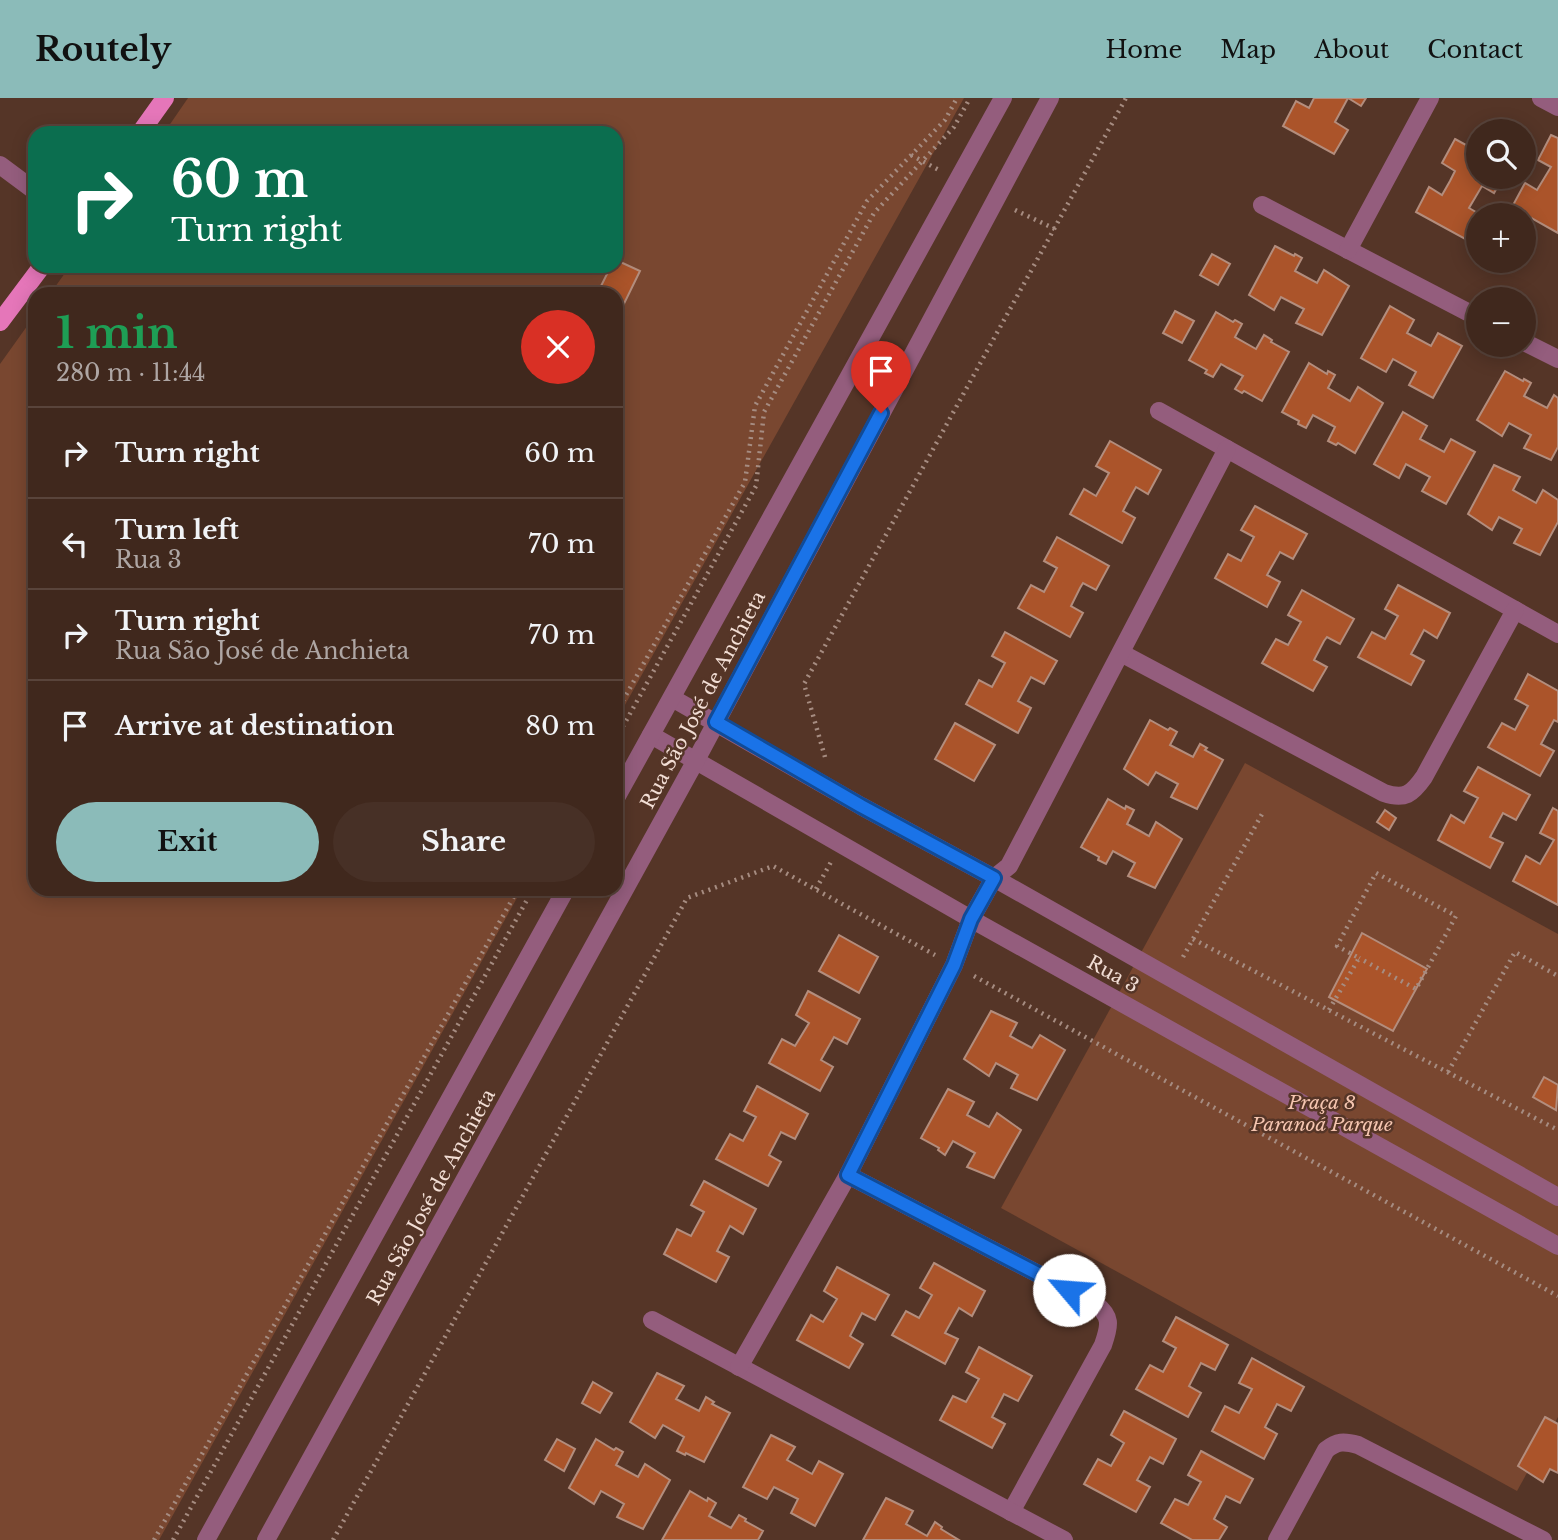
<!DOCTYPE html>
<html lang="en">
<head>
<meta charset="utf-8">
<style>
	:root { --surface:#40281d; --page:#473026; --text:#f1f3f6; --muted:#aea6a4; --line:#59443b; --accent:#8bbbb9 }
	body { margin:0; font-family:"Libre Baskerville",serif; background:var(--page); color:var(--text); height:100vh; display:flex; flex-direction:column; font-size:26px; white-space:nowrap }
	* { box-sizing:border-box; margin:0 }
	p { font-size:23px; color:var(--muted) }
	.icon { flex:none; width:38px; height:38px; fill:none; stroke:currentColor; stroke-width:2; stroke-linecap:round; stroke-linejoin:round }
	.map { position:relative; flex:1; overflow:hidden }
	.sheet { position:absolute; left:28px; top:189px; width:595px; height:609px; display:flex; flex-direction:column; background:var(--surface); border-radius:21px; box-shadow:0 4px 18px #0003,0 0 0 2px var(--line) }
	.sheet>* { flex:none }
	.guide { position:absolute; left:28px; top:28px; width:595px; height:147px; border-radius:21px; box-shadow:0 4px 18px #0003,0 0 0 2px var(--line); background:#0b6e4f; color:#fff; overflow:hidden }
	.buttons { position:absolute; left:1466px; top:21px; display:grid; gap:14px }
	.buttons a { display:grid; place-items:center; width:70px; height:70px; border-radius:50%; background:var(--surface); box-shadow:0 4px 18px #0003,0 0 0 2px var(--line); font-size:35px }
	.pin { position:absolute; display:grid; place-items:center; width:60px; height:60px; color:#fff; margin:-72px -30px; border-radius:50% 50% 50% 0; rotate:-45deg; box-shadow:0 0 7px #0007 }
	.pin .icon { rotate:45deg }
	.me { position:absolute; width:77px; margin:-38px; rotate:297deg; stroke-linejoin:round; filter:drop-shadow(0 0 5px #0008) }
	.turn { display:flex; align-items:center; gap:24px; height:147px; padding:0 28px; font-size:32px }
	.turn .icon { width:91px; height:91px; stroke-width:2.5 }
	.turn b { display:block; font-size:49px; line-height:60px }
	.round { display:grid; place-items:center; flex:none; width:74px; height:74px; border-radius:37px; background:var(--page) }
	.head { display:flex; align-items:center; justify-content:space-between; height:119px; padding:0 28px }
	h1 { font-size:42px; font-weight:700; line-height:52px; color:#1e9e55 }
	.primary-button { display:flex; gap:14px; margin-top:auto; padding:14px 28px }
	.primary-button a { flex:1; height:80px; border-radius:42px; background:var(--accent); color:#111; font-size:28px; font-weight:700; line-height:80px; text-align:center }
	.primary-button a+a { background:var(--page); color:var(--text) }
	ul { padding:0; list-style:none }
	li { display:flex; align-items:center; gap:21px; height:91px; padding:0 28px; border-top:2px solid var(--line) }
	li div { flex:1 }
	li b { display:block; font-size:26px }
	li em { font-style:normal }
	header { display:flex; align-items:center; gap:42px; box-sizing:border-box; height:98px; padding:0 35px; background:var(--accent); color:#111 }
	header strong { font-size:33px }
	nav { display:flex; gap:38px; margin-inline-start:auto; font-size:24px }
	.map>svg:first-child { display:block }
	.green { fill:#794730 }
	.building { fill:#ab542a; stroke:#b38d7d; stroke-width:2 }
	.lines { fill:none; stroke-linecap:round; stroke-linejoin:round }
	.path { stroke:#a68c81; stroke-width:4.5; stroke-dasharray:2 5; stroke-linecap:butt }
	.minor { stroke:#945d7d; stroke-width:18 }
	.major { stroke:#e576b9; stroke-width:18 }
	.route-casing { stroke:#114b97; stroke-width:18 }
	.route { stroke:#1a73e8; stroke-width:12 }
	.labels { text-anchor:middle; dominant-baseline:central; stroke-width:5; stroke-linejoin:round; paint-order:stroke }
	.street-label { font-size:19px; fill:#f2ded5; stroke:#553527 }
	.park-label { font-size:19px; font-style:italic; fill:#f5c5b0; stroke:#553527 }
</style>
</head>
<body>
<header>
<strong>Routely</strong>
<nav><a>Home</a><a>Map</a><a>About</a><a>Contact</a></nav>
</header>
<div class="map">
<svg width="1558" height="1442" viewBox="0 0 1558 1442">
	<rect width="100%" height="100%" fill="#553527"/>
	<!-- green -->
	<g class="green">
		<polygon points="188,0 964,0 616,623 616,196 50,196 70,168 616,168 616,35 164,35"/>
		<polygon points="35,217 35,791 522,791 159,1442 0,1442 0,266"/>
		<polygon points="1245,665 1558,836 1558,1319 1517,1393 1001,1110"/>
	</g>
	<!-- building -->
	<g class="building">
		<polygon points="1314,0 1366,0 1361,8 1348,0 1335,24 1348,32 1334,56 1283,28 1296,3 1309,10"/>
		<polygon points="1551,37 1558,40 1558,135 1512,109 1525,85 1537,92 1551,69 1538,62"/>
		<polygon points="1455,41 1479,54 1479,79 1503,79 1494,95 1482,88 1469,110 1481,117 1479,117 1479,123 1467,142 1416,114 1429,89 1442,97 1450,83 1455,73 1442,65"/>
		<polygon points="1275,148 1294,158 1295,156 1302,160 1295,173 1317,185 1324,172 1349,188 1322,237 1296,225 1304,211 1281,199 1274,212 1249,197"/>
		<polygon points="1212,156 1230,166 1218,187 1200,177"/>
		<polygon points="616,162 640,173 616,222 616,196 597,196 611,168 616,168"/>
		<polygon points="1390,208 1414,222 1407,235 1431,248 1438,235 1462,248 1433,300 1409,287 1416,274 1393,261 1386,274 1361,260"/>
		<polygon points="1175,213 1194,223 1182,245 1163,235"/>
		<polygon points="1216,214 1233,224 1235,222 1242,226 1235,239 1256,251 1264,237 1272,242 1271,244 1289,254 1262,303 1244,293 1242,295 1235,291 1243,278 1228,270 1221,266 1213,279 1205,275 1207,272 1189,262"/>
		<polygon points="1309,265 1327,276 1328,273 1335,277 1328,290 1350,303 1358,289 1383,305 1355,355 1338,345 1336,347 1328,343 1335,329 1313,317 1306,330 1298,326 1299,323 1282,314"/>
		<polygon points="1505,273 1523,283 1524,281 1531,285 1524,298 1547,310 1554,297 1558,300 1558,349 1551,362 1524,350 1531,337 1509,325 1502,338 1477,322"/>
		<polygon points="1403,314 1427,328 1420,341 1444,354 1451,341 1475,354 1446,406 1422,393 1430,379 1406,366 1399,380 1374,366"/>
		<polygon points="1110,343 1161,372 1148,396 1136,389 1132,396 1123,413 1135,420 1122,445 1070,416 1084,391 1096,398 1109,375 1096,368"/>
		<polygon points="1494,367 1520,379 1513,392 1536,405 1543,392 1558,402 1558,424 1540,457 1514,445 1522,431 1499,419 1492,432 1468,416"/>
		<polygon points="1255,408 1307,436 1293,461 1280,454 1267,477 1280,484 1267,509 1215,480 1228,456 1241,463 1254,439 1241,432"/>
		<polygon points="1057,439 1109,468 1096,492 1083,485 1080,490 1071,508 1083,515 1070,539 1018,510 1031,487 1044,494 1057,470 1044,463"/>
		<polygon points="1398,487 1450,515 1437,540 1424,532 1416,547 1411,556 1424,563 1411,587 1358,559 1372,534 1385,541 1398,518 1385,511"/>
		<polygon points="1302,492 1354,521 1340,546 1327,539 1324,543 1314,562 1327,569 1313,593 1262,565 1276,541 1288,547 1301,524 1288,517"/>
		<polygon points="1005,534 1057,563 1044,586 1031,579 1018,603 1031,610 1018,635 966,606 979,582 992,589 1005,565 992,558"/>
		<polygon points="1528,576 1558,593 1558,624 1554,622 1541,646 1554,653 1540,678 1488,649 1502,625 1515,632 1523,617 1528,608 1515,601"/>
		<polygon points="1150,622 1168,632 1170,630 1177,634 1170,647 1193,659 1200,646 1207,650 1205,652 1223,662 1197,711 1171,699 1178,686 1156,674 1148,687 1124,671"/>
		<polygon points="955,625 995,647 974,683 935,661"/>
		<polygon points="1478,669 1530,697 1516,722 1503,715 1490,739 1503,745 1490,770 1438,742 1451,717 1464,725 1478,700 1464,693"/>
		<polygon points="1108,701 1125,711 1126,708 1134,712 1127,726 1140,733 1149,738 1156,724 1182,741 1155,790 1128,778 1135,765 1113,753 1106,766 1098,762 1099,759 1081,749"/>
		<polygon points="1553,710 1558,713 1558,807 1513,783 1526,758 1540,766 1554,742 1540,735"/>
		<polygon points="1385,712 1396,720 1389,732 1377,724"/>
		<polygon points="1362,835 1427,871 1393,933 1329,899"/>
		<polygon points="839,837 878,859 859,895 819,873"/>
		<polygon points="808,893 860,921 847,946 834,939 821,962 833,969 820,993 769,965 782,941 795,948 809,925 796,917"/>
		<polygon points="991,913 1017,925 1010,938 1032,950 1040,937 1065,952 1037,1002 1011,990 1018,977 996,965 989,978 964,961"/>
		<polygon points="1544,979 1558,987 1556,1012 1533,999"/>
		<polygon points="757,988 808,1016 795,1041 781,1034 769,1057 781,1064 768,1088 716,1061 730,1036 743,1043 756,1019 744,1013"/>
		<polygon points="948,991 974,1004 967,1017 989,1029 997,1015 1021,1032 994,1080 967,1069 975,1055 953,1043 945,1057 938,1052 939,1050 921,1040"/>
		<polygon points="704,1083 756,1111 743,1136 730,1128 717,1153 729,1159 716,1184 664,1156 677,1131 691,1138 704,1114 691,1107"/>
		<polygon points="934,1165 985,1193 972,1218 959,1210 945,1235 958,1241 945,1266 892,1237 906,1213 919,1220 932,1197 920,1190"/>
		<polygon points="837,1169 889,1197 875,1222 862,1215 850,1238 863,1246 849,1270 797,1242 811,1217 823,1224 837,1201 824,1193"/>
		<polygon points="1176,1219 1228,1247 1215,1272 1201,1265 1189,1288 1201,1295 1188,1319 1136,1291 1150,1267 1163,1274 1176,1250 1163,1243"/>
		<polygon points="979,1249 1032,1278 1018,1303 1004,1296 992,1319 1005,1326 992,1350 940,1322 953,1298 966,1304 979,1281 966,1274"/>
		<polygon points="1252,1260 1304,1289 1291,1313 1277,1306 1265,1329 1277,1336 1264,1361 1212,1333 1225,1308 1239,1315 1252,1291 1239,1285"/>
		<polygon points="657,1275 684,1288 676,1301 699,1313 706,1299 714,1304 712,1306 730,1315 704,1364 686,1355 685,1357 677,1353 684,1339 663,1327 655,1340 630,1324"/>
		<polygon points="593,1284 612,1295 600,1315 582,1305"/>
		<polygon points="1124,1313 1176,1341 1163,1366 1150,1359 1137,1382 1150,1389 1136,1414 1084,1386 1098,1361 1111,1368 1124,1345 1111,1337"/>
		<polygon points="1545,1319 1558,1326 1558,1375 1550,1371 1543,1384 1518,1368"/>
		<polygon points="771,1337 795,1349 787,1362 812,1376 819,1363 843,1376 815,1428 791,1415 798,1401 774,1389 767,1401 743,1389"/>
		<polygon points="557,1341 575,1351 564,1373 545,1362"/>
		<polygon points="596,1341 614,1352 616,1350 623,1354 616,1367 638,1379 645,1366 670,1382 643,1431 617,1419 624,1406 601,1393 594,1406 569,1390"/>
		<polygon points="1201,1353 1253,1381 1240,1405 1226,1398 1214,1421 1227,1429 1219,1442 1192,1442 1161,1425 1175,1401 1188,1407 1201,1384 1188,1377"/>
		<polygon points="690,1393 707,1403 708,1400 716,1405 709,1418 731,1430 739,1417 746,1421 745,1423 763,1433 758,1442 662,1442"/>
		<polygon points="886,1400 913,1413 906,1426 927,1438 935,1424 942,1429 941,1431 959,1442 863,1442"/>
	</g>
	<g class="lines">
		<!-- path -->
		<g class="path">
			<polyline points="911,57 939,72"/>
			<polyline points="1015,112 1055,131"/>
			<polyline points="616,615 745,384 755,308 867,103 945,22 957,0"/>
			<polyline points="616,641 756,388 764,314 874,115 954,29 970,0"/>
			<polyline points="825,659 804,586 1126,0"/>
			<polyline points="816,791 831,764"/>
			<polyline points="1193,841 1558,1032"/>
			<polyline points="1183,859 1262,716"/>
			<polyline points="974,878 1558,1198"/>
			<polyline points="1329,912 1359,860 1337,848 1376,775 1456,818 1416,891 1359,860"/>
			<polyline points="1448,974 1515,854 1558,878"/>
			<polyline points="154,1442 518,791"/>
			<polyline points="173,1442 533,791"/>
			<polyline points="333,1442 687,800 773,768 935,857"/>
		</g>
		<!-- minor -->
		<g class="minor">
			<polyline points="1541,0 1558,9"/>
			<polyline points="0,67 35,93"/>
			<polyline points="1262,107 1479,220"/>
			<polyline points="1348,152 1430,0"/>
			<polyline points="1524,244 1558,261"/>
			<polyline points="1159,313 1558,536"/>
			<path d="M1121 555 1384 695C1405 702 1412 696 1424 679L1515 512"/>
			<polyline points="672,600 861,708 994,780 1558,1099"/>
			<polyline points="651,637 971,821 1558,1148"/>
			<polyline points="616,700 1003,0"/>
			<path d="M848 1077 1094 1205C1112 1218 1110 1227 1103 1247L1011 1414"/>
			<polyline points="652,1222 1064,1442"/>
			<polyline points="739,1269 848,1077 954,867 971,821 994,780 1009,768 1227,351"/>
			<polyline points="206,1442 566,791"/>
			<polyline points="266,1442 695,664 1050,0"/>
			<path d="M1277 1442 1326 1352C1337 1343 1344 1343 1358 1347L1543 1442"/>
		</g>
		<!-- major -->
		<g class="major">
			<polyline points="140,35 165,0"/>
			<polyline points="0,224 42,168"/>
		</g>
	</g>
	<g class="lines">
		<defs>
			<polyline id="route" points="881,315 716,624 861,708 994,780 971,821 954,867 848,1077 1069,1192"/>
		</defs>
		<!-- route casing -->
		<use href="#route" class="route-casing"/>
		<!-- route -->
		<use href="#route" class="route"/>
	</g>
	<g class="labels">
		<!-- street labels -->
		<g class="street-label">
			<text transform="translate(703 602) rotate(-62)">Rua São José de Anchieta</text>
			<text transform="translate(1113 876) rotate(29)">Rua 3</text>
			<text transform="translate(431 1099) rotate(-61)">Rua São José de Anchieta</text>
		</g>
		<!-- park labels -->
		<g class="park-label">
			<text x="1322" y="1004">Praça 8<tspan x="1322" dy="22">Paranoá Parque</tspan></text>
		</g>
	</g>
</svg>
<div class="buttons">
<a><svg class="icon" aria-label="search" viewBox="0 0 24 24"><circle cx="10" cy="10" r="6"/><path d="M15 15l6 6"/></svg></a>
<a>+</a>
<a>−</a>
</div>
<div class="pin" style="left:881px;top:315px;background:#d93025"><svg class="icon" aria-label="arrive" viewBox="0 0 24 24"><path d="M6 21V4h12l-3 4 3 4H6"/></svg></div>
<svg class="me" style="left:1069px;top:1192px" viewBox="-20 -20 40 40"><circle r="19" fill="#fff"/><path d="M0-13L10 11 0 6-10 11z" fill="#1a73e8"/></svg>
<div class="guide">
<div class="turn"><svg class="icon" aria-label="right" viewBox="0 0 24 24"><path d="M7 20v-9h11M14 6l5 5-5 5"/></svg><div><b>60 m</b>Turn right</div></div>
</div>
<section class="sheet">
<div class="head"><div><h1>1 min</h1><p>280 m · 11:44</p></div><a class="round" style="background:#d93025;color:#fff"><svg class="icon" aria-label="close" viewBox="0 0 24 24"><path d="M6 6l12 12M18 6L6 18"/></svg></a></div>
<ul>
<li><svg class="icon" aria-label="right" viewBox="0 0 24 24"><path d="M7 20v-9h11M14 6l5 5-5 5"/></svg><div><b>Turn right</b></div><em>60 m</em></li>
<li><svg class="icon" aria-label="left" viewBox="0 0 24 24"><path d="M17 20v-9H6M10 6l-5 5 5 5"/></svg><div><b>Turn left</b><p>Rua 3</p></div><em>70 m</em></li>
<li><svg class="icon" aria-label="right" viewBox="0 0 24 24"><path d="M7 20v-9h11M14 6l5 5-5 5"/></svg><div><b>Turn right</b><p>Rua São José de Anchieta</p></div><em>70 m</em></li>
<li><svg class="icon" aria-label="arrive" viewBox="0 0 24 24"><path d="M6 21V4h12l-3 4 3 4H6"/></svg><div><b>Arrive at destination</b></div><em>80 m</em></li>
</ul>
<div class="primary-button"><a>Exit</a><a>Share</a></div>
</section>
</div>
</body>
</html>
